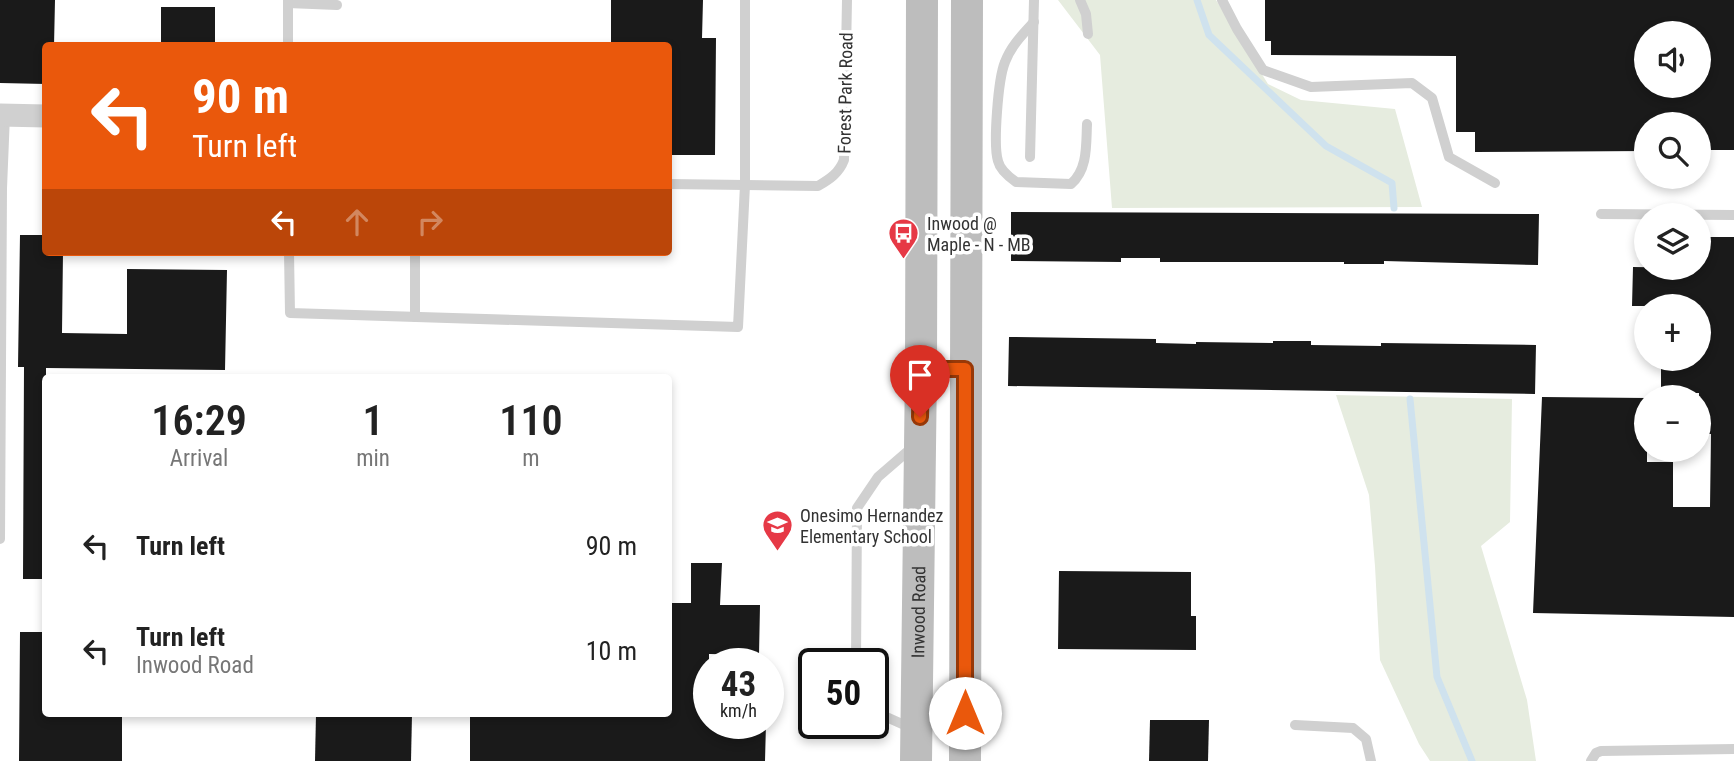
<!DOCTYPE html>
<html lang="en">
<head>
<meta charset="utf-8">
<style>
	:root { --surface:#fff; --page:#f2f2f2; --text:#222; --muted:#767676 }
	body { margin:0; font-family:"Roboto Condensed",sans-serif; background:var(--page); color:var(--text); height:100vh; display:flex; flex-direction:column; font-size:26px; white-space:nowrap }
	* { box-sizing:border-box; margin:0 }
	p { font-size:23px; color:var(--muted) }
	.icon { flex:none; width:38px; height:38px; fill:none; stroke:currentColor; stroke-width:2; stroke-linecap:round; stroke-linejoin:round }
	.map { position:relative; flex:1; overflow:hidden }
	.sheet { position:absolute; left:42px; top:374px; width:630px; height:343px; display:flex; flex-direction:column; background:var(--surface); border-radius:7px; box-shadow:0 4px 10px #0003 }
	.sheet>* { flex:none }
	.top-card { position:absolute; left:42px; top:42px; width:630px; height:214px; border-radius:7px; box-shadow:0 4px 10px #0003; background:#ea580c; color:#fff; overflow:hidden }
	.controls { position:absolute; left:1634px; top:21px; display:grid; gap:14px }
	.controls a { display:grid; place-items:center; width:77px; height:77px; border-radius:50%; background:var(--surface); box-shadow:0 4px 10px #0003; font-size:35px }
	.speed { position:absolute; left:693px; top:648px; display:flex; gap:14px; font-size:35px; font-weight:700; text-align:center }
	.speed>* { display:grid; place-content:center; width:91px; height:91px; border-radius:50%; background:var(--surface); box-shadow:0 4px 10px #0003; line-height:1 }
	.speed small { font-size:18px; font-weight:400 }
	.speed .limit { border:4px solid #111; border-radius:10px; background:#fff; color:#111 }
	.pin { position:absolute; display:grid; place-items:center; width:60px; height:60px; color:#fff; margin:-72px -30px; border-radius:50% 50% 50% 0; rotate:-45deg; box-shadow:0 0 7px #0007 }
	.pin .icon { rotate:45deg }
	.me { position:absolute; width:77px; margin:-38px; rotate:0deg; stroke-linejoin:round; filter:drop-shadow(0 0 5px #0008) }
	.turn { display:flex; align-items:center; gap:24px; height:147px; padding:0 35px; font-size:32px }
	.turn .icon { width:91px; height:91px; stroke-width:2.5 }
	.turn b { display:block; font-size:49px; line-height:60px }
	.lanes { display:flex; align-items:center; height:66px; padding:0 35px; background:#0003; justify-content:center; gap:35px; direction:ltr }
	.lanes .off { opacity:.35 }
	.eta { display:flex; justify-content:space-evenly; align-items:center; height:119px; text-align:center }
	.eta b { font-size:42px; font-weight:600; line-height:49px }
	ul { padding:0; list-style:none }
	li { display:flex; align-items:center; gap:21px; height:105px; padding:0 35px }
	li div { flex:1 }
	li b { display:block; font-size:26px }
	li em { font-style:normal }
	.map>svg:first-child { display:block }
	.green { fill:#e6ecdf }
	.lines { fill:none; stroke-linecap:round; stroke-linejoin:round }
	.stream { stroke:#cfe2ee; stroke-width:7 }
	.building { fill:#1a1a1a; fill-rule:evenodd }
	.service { stroke:#d0d0d0; stroke-width:10 }
	.minor { stroke:#d0d0d0; stroke-width:23 }
	.secondary { stroke:#bdbdbd; stroke-width:32 }
	.route-casing { stroke:#983908; stroke-width:18 }
	.route { stroke:#ea580c; stroke-width:12 }
	.labels { text-anchor:middle; dominant-baseline:central; stroke-width:7; stroke-linejoin:round; paint-order:stroke }
	.street-label { font-size:18px; fill:#333; stroke:#fff }
	.poi-label { font-size:18px; fill:#333; stroke:#fff; text-anchor:start }
</style>
</head>
<body>
<div class="map">
<svg width="1734" height="761" viewBox="0 0 1734 761">
	<rect width="100%" height="100%" fill="#fff"/>
	<!-- green -->
	<g class="green">
		<polygon points="1058,0 1216,0 1268,84 1301,100 1395,109 1422,207 1112,208 1100,55"/>
		<polygon points="1336,395 1512,399 1510,522 1481,546 1527,700 1536,761 1430,761 1419,744 1380,660 1375,566 1369,495"/>
	</g>
	<g class="lines">
		<!-- stream -->
		<g class="stream">
			<polyline points="1197,0 1209,35 1326,146 1392,183 1394,208"/>
			<polyline points="1410,399 1437,677 1472,761"/>
		</g>
	</g>
	<!-- building -->
	<g class="building">
		<polygon points="0,0 55,0 54,46 46,46 46,84 0,83"/>
		<polygon points="611,0 703,0 702,38 716,38 715,155 668,155 668,46 611,46"/>
		<path d="M1265 0H1734V150H1699V124H1647V151L1475 152V132H1456V56L1271 55V41H1265ZM1647 33H1699V86H1647Z"/>
		<rect x="161" y="7" width="54" height="39"/>
		<polygon points="1011,212 1539,214 1538,265 1384,261 1384,264 1344,264 1344,262 1160,262 1160,258 1121,258 1121,262 1011,261"/>
		<polygon points="20,235 46,235 46,252 63,252 62,333 127,334 127,269 227,270 225,370 46,368 46,579 23,579 24,367 18,367"/>
		<polygon points="1699,237 1734,237 1734,617 1533,613 1542,397 1647,398 1647,462 1673,462 1673,507 1710,507 1711,434 1699,434 1699,393 1661,393 1661,359 1699,359 1699,306 1632,306 1633,267 1699,268"/>
		<polygon points="1009,337 1156,339 1156,343 1196,344 1196,342 1273,343 1273,341 1311,341 1311,345 1381,346 1381,343 1536,345 1535,394 1008,386"/>
		<polygon points="691,563 722,563 720,605 760,605 759,655 709,654 709,723 766,723 765,761 470,761 470,714 668,714 671,603 691,603"/>
		<polygon points="1059,571 1191,572 1191,616 1196,616 1196,650 1058,649"/>
		<polygon points="20,632 46,632 46,714 122,714 122,761 19,761"/>
		<polygon points="316,714 412,714 411,761 315,761"/>
		<polygon points="1150,720 1209,720 1208,761 1149,761"/>
	</g>
	<g class="lines">
		<!-- service -->
		<g class="service">
			<polyline points="1080,0 1086,14 1088,34"/>
			<polyline points="1222,0 1237,29 1263,70 1311,87 1412,83 1432,98 1449,157 1495,183"/>
			<polyline points="288,3 337,5"/>
			<path d="M1034 22C1022 35 1011 46 1005 62 998 79 993 145 998 161 1000 170 1009 177 1016 182L1071 184C1088 169 1086 145 1087 124"/>
			<polyline points="288,46 288,0"/>
			<polyline points="1030,157 1034,0"/>
			<path d="M668 184 818 186C830 179 839 173 844 160L847 0"/>
			<polyline points="1601,214 1734,215"/>
			<polyline points="289,252 290,313 738,327 745,185 745,0"/>
			<polyline points="415,252 415,317"/>
			<polyline points="0,539 2,188 5,115"/>
			<polyline points="856,663 857,508 878,477 915,445"/>
			<polyline points="873,708 882,715 911,728"/>
			<polyline points="1295,725 1353,728 1366,739 1371,761"/>
			<polyline points="1591,761 1596,753 1601,751 1734,749"/>
		</g>
		<!-- minor -->
		<polyline class="minor" points="0,115 46,116"/>
		<!-- secondary -->
		<g class="secondary">
			<path id="s1" d="M916 761 921 369 922 0"/>
			<polyline points="965,761 967,0"/>
		</g>
	</g>
	<g class="lines">
		<defs>
			<polyline id="route" points="920,417 921,369 965,369 965,713"/>
		</defs>
		<!-- route casing -->
		<use href="#route" class="route-casing"/>
		<!-- route -->
		<use href="#route" class="route"/>
	</g>
	<!-- icons -->
	<defs>
		<symbol id="bus-pin" viewBox="-11 -11 22 30"><path d="M0 17L-7.5 6A9.5 9.5 0 1 1 7.5 6Z" fill="#e63946" stroke="#fff"/><path d="M-5-6H5V4H4V6H2V4H-2V6H-4V4H-5ZM-3.5-4V0h7V-4ZM-3.5 1.2v1.5H-2V1.2ZM2 1.2v1.5H3.5V1.2Z" fill="#fff"/></symbol>
		<symbol id="school-pin" viewBox="-11 -11 22 30"><path d="M0 17L-7.5 6A9.5 9.5 0 1 1 7.5 6Z" fill="#e63946" stroke="#fff"/><path d="M0-5L7-2L0 1L-7-2ZM-4 1L0 2.5L4 1V4Q0 6-4 4Z" fill="#fff"/></symbol>
	</defs>
	<g fill-rule="evenodd">
		<use href="#bus-pin" x="886" y="216" width="35" height="47"/>
		<use href="#school-pin" x="760" y="508" width="35" height="47"/>
	</g>
	<g class="labels">
		<!-- street labels -->
		<g class="street-label">
			<text transform="translate(845 93) rotate(-89)">Forest Park Road</text>
			<text stroke="none"><textPath href="#s1" startOffset="149">Inwood Road</textPath></text>
		</g>
		<!-- poi labels -->
		<g class="poi-label">
			<text x="927" y="223">Inwood @<tspan x="927" dy="21">Maple - N - MB</tspan></text>
			<text x="800" y="515">Onesimo Hernandez<tspan x="800" dy="21">Elementary School</tspan></text>
		</g>
	</g>
</svg>
<div class="controls">
<a><svg class="icon" aria-label="sound" viewBox="0 0 24 24"><path d="M4 9h4l5-4v14l-5-4H4zM17 9q2 3 0 6"/></svg></a>
<a><svg class="icon" aria-label="search" viewBox="0 0 24 24"><circle cx="10" cy="10" r="6"/><path d="M15 15l6 6"/></svg></a>
<a><svg class="icon" aria-label="layers" viewBox="0 0 24 24"><path d="M12 4l9 5-9 5-9-5zM3 14l9 5 9-5"/></svg></a>
<a>+</a>
<a>−</a>
</div>
<div class="speed"><div>43<small>km/h</small></div><div class="limit">50</div></div>
<div class="pin" style="left:920px;top:417px;background:#d93025"><svg class="icon" aria-label="arrive" viewBox="0 0 24 24"><path d="M6 21V4h12l-3 4 3 4H6"/></svg></div>
<svg class="me" style="left:965px;top:713px" viewBox="-20 -20 40 40"><circle r="19" fill="#fff"/><path d="M0-13L10 11 0 6-10 11z" fill="#ea580c"/></svg>
<div class="top-card">
<div class="turn"><svg class="icon" aria-label="left" viewBox="0 0 24 24"><path d="M17 20v-9H6M10 6l-5 5 5 5"/></svg><div><b>90 m</b>Turn left</div></div>
<div class="lanes"><svg class="icon" aria-label="left" viewBox="0 0 24 24"><path d="M17 20v-9H6M10 6l-5 5 5 5"/></svg><svg class="icon off" aria-label="ahead" viewBox="0 0 24 24"><path d="M12 20V5M6 11l6-6 6 6"/></svg><svg class="icon off" aria-label="right" viewBox="0 0 24 24"><path d="M7 20v-9h11M14 6l5 5-5 5"/></svg></div>
</div>
<section class="sheet">
<div class="eta">
<div><b>16:29</b><p>Arrival</p></div>
<div><b>1</b><p>min</p></div>
<div><b>110</b><p>m</p></div>
</div>
<ul>
<li><svg class="icon" aria-label="left" viewBox="0 0 24 24"><path d="M17 20v-9H6M10 6l-5 5 5 5"/></svg><div><b>Turn left</b></div><em>90 m</em></li>
<li><svg class="icon" aria-label="left" viewBox="0 0 24 24"><path d="M17 20v-9H6M10 6l-5 5 5 5"/></svg><div><b>Turn left</b><p>Inwood Road</p></div><em>10 m</em></li>
</ul>
</section>
</div>
</body>
</html>
